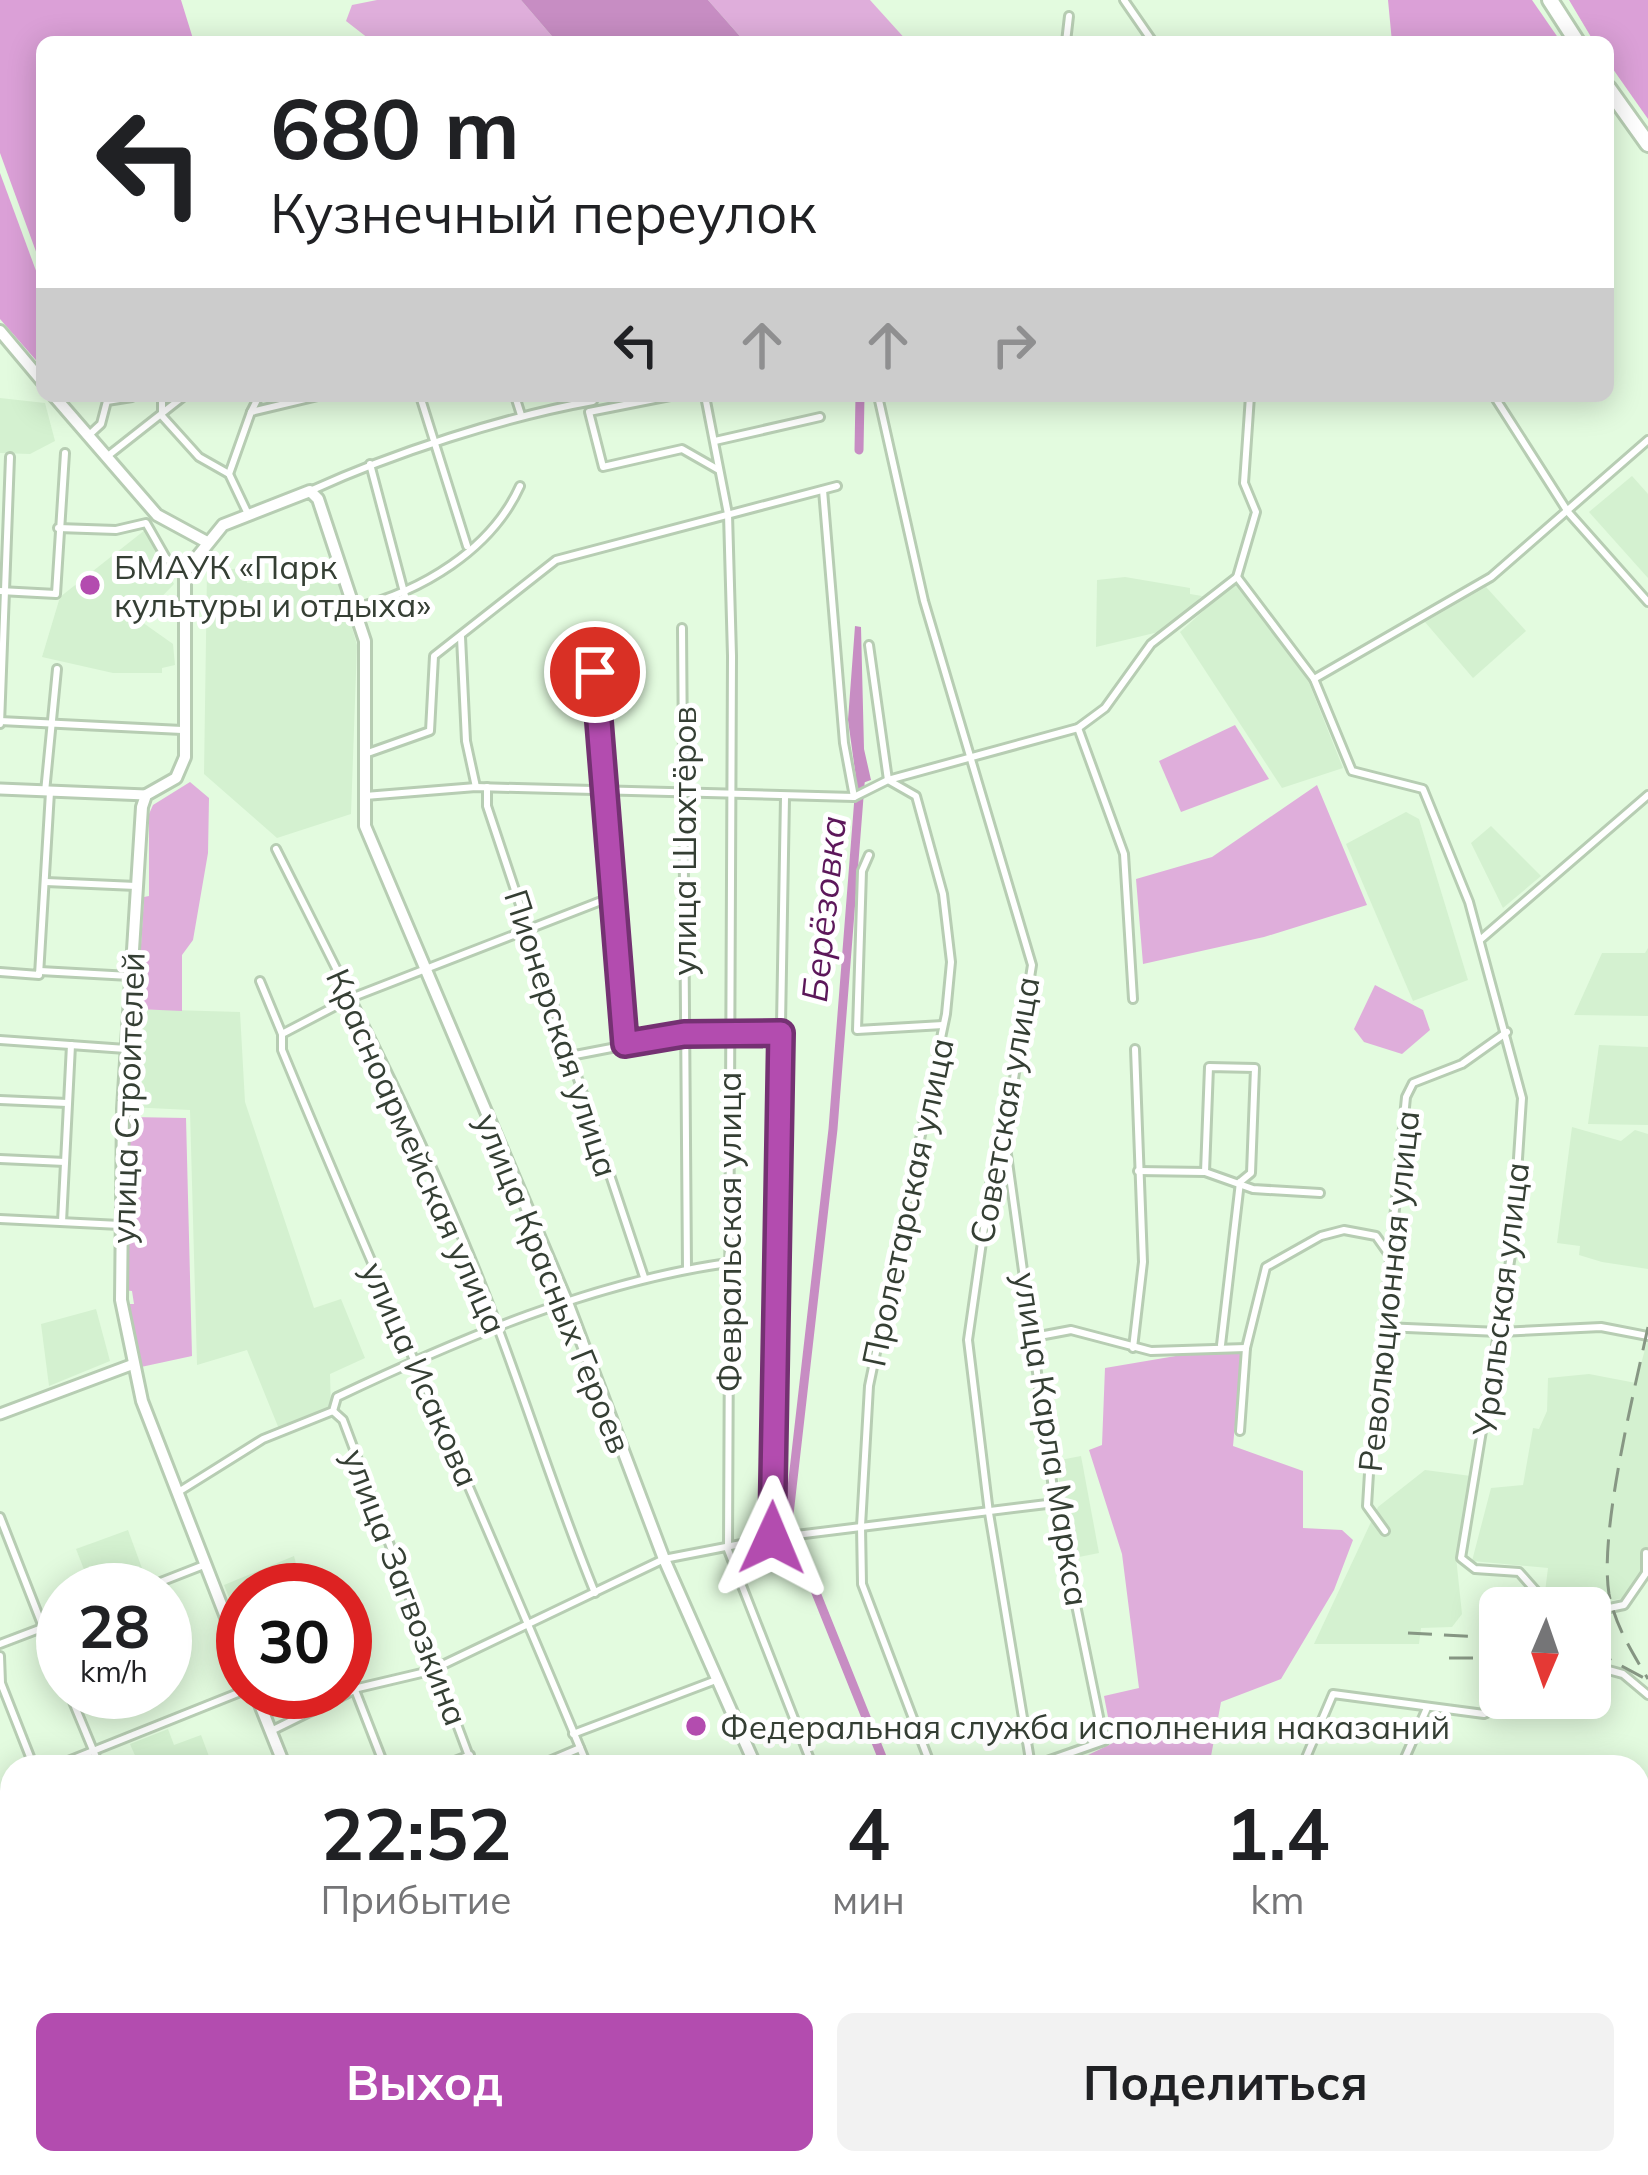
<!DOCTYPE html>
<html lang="ru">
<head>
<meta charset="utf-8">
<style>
	:root { --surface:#fff; --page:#f2f2f2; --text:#202124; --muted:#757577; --accent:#b34caf }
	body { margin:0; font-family:Mulish,sans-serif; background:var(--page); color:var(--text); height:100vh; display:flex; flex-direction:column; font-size:45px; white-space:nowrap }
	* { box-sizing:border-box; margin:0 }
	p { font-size:39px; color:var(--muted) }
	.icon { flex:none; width:66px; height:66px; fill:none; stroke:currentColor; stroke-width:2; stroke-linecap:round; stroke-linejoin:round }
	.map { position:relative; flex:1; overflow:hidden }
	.drawer { position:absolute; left:0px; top:1755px; width:1650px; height:420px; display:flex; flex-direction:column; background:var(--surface); border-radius:36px 36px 0 0; box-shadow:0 6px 30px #0003 }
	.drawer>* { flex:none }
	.banner { position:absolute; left:36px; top:36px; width:1578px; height:366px; border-radius:18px; box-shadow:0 6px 30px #0003; background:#fff; color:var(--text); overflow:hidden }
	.needle { width:78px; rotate:182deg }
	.controls { position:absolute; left:1479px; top:1587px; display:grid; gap:24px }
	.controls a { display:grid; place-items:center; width:132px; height:132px; border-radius:18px; background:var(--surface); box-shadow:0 6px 30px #0003; font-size:60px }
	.speed { position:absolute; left:36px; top:1563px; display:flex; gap:24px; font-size:60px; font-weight:700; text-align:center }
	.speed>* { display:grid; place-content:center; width:156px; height:156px; border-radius:50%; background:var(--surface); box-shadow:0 6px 30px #0003; line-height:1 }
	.speed small { font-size:30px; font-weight:400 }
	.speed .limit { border:18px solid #d22; background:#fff; color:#111 }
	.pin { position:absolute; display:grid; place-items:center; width:102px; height:102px; color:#fff; margin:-51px; border:6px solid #fff; border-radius:50%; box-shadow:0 3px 12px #0007 }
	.me { position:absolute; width:132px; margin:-66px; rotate:1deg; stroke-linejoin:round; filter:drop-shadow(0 0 9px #0008) }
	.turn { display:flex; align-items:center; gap:42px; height:252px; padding:0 36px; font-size:54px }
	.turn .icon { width:156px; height:156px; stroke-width:2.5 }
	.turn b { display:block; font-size:84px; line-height:102px }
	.lanes { display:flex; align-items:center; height:114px; padding:0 36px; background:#0003; justify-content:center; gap:60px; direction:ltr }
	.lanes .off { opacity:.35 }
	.eta { display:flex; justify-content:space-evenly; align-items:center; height:204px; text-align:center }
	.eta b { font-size:72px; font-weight:700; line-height:84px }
	.primary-button { display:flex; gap:24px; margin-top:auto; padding:24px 36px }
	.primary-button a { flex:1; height:138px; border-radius:18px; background:var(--accent); color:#fff; font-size:48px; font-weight:700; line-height:138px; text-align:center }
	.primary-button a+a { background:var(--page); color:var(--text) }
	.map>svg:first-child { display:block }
	.built { fill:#d4f1d0 }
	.green { fill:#dfaedb }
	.forest { fill:#dba0d7 }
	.water { fill:#c78dc3 }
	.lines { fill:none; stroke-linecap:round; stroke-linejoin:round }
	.river { stroke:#c78dc3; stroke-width:9 }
	.minor-casing { stroke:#b7cdb3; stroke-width:12 }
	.tertiary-casing { stroke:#b7cdb3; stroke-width:15 }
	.secondary-casing { stroke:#b7cdb3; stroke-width:16 }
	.primary-casing { stroke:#b7cdb3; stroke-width:18 }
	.trunk-casing { stroke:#b7cdb3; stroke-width:20 }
	.minor { stroke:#fff; stroke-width:6 }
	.tertiary { stroke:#fff; stroke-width:9 }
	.secondary { stroke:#fff; stroke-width:10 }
	.primary { stroke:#fff; stroke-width:12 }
	.trunk { stroke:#fff; stroke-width:14 }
	.rail { stroke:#879784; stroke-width:3; stroke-dasharray:24 12; stroke-linecap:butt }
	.route-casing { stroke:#743172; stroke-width:30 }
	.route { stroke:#b34caf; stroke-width:21 }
	.poi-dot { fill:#b34caf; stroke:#fff; stroke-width:4.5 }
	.labels { text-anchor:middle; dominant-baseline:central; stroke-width:10; stroke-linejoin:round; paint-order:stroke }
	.poi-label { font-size:33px; fill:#353f34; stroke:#fff; text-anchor:start }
	.street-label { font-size:33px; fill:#353f34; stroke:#fff }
	.water-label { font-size:36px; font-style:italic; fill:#5c175a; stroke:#fff }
</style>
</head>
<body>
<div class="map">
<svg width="1648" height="2175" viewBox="0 0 1648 2175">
	<rect width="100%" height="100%" fill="#e3fbdf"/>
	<!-- built -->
	<g class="built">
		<polygon points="0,398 45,403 55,441 30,454 0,453"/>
		<polygon points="1632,476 1648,494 1648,578 1589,512"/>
		<polygon points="145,530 174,584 139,620 173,644 175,665 162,668 162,673 113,673 42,657 60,597"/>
		<polygon points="245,568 247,583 339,583 357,645 351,814 277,838 204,774 207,571"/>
		<polygon points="1125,577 1190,588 1190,594 1202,596 1167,630 1096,647 1097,580"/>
		<polygon points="1236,581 1303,668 1343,768 1282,788 1180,632"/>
		<polygon points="1486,587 1526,631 1473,678 1425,622"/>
		<polygon points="1406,812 1419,819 1468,980 1413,1001 1346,844"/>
		<polygon points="1491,826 1541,876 1503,908 1471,843"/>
		<polygon points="1648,948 1648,1016 1574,1015 1602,953 1645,953"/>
		<polygon points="137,1009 240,1012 245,1102 314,1308 341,1299 365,1358 330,1374 331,1408 279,1429 247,1350 197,1365 190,1110 129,1107"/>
		<polygon points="1599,1045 1648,1047 1648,1125 1588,1124"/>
		<polygon points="1572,1127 1621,1141 1635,1130 1648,1134 1648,1269 1602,1262 1579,1255 1580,1246 1557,1243"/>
		<polygon points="96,1309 110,1361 49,1386 41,1324"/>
		<polygon points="1648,1338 1648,1553 1641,1554 1641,1574 1625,1598 1574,1608 1544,1600 1548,1568 1472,1561 1491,1488 1523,1485 1533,1428 1539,1429 1547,1411 1548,1378 1589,1374 1636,1383"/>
		<polygon points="1081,1456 1099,1553 1074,1558 1055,1461"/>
		<polygon points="1425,1470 1471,1476 1456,1557 1462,1614 1452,1627 1421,1628 1419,1644 1314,1644 1378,1507"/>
		<polygon points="128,1530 143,1571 92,1590 76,1549"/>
		<polygon points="294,1556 303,1590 243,1590 243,1632 224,1585"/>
		<polygon points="168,1729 174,1745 201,1735 213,1767 140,1767 130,1744"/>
	</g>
	<!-- green -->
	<g class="green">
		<polygon points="377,0 521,0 557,42 373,42 346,21 352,5"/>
		<polygon points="708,0 870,0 908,42 745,42"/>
		<polygon points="1235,725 1269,779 1181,812 1159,761"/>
		<polygon points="190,782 209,798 208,853 193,940 182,955 182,1011 137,1009 144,897 149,896 149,814 153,805"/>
		<polygon points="1317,785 1367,905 1264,937 1143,964 1136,879 1212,857"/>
		<polygon points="1375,985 1423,1010 1430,1030 1402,1054 1364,1042 1354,1029"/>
		<polygon points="130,1117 186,1118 192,1356 141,1367 126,1304 134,1304 132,1291 123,1290 126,1229 131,1229 132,1219 126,1218 129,1161 135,1160 135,1149 129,1148"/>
		<polygon points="1217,1349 1242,1351 1233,1446 1303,1471 1303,1528 1342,1530 1353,1540 1334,1590 1281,1679 1221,1702 1209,1767 1063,1767 1113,1743 1104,1696 1139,1688 1122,1554 1089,1450 1102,1445 1105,1368"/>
		<polygon points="149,2163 495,2163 495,2169 488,2175 122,2175"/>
	</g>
	<!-- forest -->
	<g class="forest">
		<polygon points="0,0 181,0 194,42 42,42 42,268 0,153"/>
		<polygon points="1388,0 1532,0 1561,42 1392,42"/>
		<polygon points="1569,0 1648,0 1648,119 1608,62 1608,42 1594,42"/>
		<polygon points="0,173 42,287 42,367 0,319"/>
	</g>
	<!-- water -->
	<g class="water">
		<polygon points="521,0 708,0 745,42 557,42"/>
		<polygon points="855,626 861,627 864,749 871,780 857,785 848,720"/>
	</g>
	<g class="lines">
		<!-- river -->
		<g class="river">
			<polyline points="859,450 860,396"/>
			<polyline points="861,772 833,1129 788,1523 886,1767"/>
		</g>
		<defs>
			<g id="minor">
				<polyline points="1124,0 1153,42"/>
				<polyline points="1066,42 1069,16"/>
				<polyline points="162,396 162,416 199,457 229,474 248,514"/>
				<polyline points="420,396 467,546"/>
				<polyline points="515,396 521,415"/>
				<polyline points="670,396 589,412 603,467 682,449 717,469"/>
				<polyline points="705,396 728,514 732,656 728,1550 813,1767"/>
				<polyline points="878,396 924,601 1032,965 1005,1136 991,1179 968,1340 989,1513 1031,1766"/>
				<polyline points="1494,396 1568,512 1648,602"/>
				<polyline points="251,412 259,396"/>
				<polyline points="88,436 101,424 107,401 132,397"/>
				<polyline points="715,441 820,417"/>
				<polyline points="109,455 184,396"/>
				<polyline points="370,464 405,596"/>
				<polyline points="229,474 251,412 318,396"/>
				<polyline points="823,490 844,743 854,797"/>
				<path d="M310 491C393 453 504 417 593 401"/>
				<polyline points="58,528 116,530 146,523 166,558 184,571"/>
				<polyline points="1237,577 1314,679 1352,771 1423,789 1469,902 1522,1098 1512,1249 1461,1558 1475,1569 1519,1572 1551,1608"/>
				<polyline points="0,591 56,594 65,453"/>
				<path d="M354 608C421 592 491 550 520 486"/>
				<polyline points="682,628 687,1269"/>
				<polyline points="461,637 466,741 476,787"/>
				<polyline points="869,645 888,780 916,796 943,894 951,962 946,1014 869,1386 861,1526 862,1584 928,1758 936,1767"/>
				<polyline points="563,672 595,672 625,1044"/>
				<polyline points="1314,679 1491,577 1648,440"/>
				<polyline points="0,721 182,730"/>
				<polyline points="0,724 10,457"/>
				<polyline points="1078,728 1124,854 1133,999"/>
				<polyline points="365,754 430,731 434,656 556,560 837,486"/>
				<polyline points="487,787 487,806 644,1277"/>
				<polyline points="45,792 57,669"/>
				<polyline points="365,796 476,787 854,797 888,780 1078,728 1105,708 1151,644 1237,577 1256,512 1244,483 1250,396"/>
				<path d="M276 849C355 1006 437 1163 498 1328 531 1416 559 1505 595 1593"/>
				<polyline points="869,855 862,871 857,1030 943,1025"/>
				<polyline points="46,882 136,886"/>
				<polyline points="1480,940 1648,795"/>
				<polyline points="40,971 130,976"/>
				<polyline points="0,972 39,975 50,792"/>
				<path d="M260 981 282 1034V1050C381 1290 489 1527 588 1767"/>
				<polyline points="282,1034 351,998 614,896"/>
				<polyline points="0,1040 126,1049"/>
				<polyline points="570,1056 684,1034 780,1033"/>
				<polyline points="0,1100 67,1103"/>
				<polyline points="1005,1140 1055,1503 1104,1741 1030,1767"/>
				<polyline points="0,1159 65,1162"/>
				<polyline points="1138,1171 1205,1172 1253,1189 1320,1193"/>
				<polyline points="1205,1172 1209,1067 1255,1068 1251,1173 1240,1182"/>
				<polyline points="0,1219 120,1225"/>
				<polyline points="62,1222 71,1045"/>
				<polyline points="1384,1327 1499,1332 1601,1327 1648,1336"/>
				<polyline points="1034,1337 1071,1330 1151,1351 1246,1348"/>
				<polyline points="1221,1345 1240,1182"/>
				<polyline points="1133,1348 1143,1262 1135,1049"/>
				<polyline points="333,1411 343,1420 473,1767"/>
				<polyline points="1240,1431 1246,1348 1266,1267 1321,1236 1344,1230 1376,1236 1388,1253"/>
				<path d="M180 1491 263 1439 333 1411 337 1397C459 1339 593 1282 728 1263"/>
				<polyline points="0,1517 63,1678"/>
				<polyline points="1385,1531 1367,1506 1369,1473 1406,1097 1413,1083 1462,1064 1507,1032"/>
				<polyline points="772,1538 785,797"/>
				<polyline points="140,1590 204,1565"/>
				<polyline points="1590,1612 1624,1605 1646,1573 1646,1553"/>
				<polyline points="0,1644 63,1620"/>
				<polyline points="0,1656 1,1683 34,1767"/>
				<polyline points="1590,1665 1623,1674 1648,1695"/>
				<polyline points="355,1690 385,1767"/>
				<polyline points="69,1692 100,1767"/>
				<polyline points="271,1731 358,1688 430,1671 664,1559 772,1538 1055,1503"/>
				<polyline points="573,1734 716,1680"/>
				<polyline points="53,1767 243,1691"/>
				<polyline points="439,1767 470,1755"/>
				<polyline points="535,1767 580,1748"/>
				<polyline points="1302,1767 1333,1694 1484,1714 1520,1698"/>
				<polyline points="1401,1767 1427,1708"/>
				<polyline points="1638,1863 1648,1871"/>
				<polyline points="1648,1920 1648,1925"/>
				<polyline points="715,2163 718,2175"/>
				<polyline points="1390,2163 1395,2175"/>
				<polyline points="1526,2163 1531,2175"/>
				<polyline points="85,2175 87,2163"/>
				<polyline points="810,2175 812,2163"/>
				<polyline points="1047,2175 1052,2163"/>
				<polyline points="1136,2175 1141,2163"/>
				<polyline points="1219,2175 1224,2163"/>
			</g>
			<g id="tertiary">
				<polyline points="0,789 146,795"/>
				<polyline points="0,1414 131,1365"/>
				<polyline points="0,1936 12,1931"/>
			</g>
			<g id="secondary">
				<polyline points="0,331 42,381"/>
				<polyline points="54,396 157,515 205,541"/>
				<polyline points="243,1661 142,1401 121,1300 123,1109 142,807 146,795 176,778 185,757 185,572 223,525 310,491 318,499 365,641 365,826 568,1305 664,1559 756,1767"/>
				<polyline points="255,1692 285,1767"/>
				<polyline points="566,2163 573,2175"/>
				<polyline points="579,2163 589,2175"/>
				<polyline points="604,2175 627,2163"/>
			</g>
			<g id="primary">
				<polyline points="1638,1816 1648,1805"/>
				<polyline points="951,2163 969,2175"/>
				<polyline points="1303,2175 1321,2163"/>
			</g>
			<g id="trunk">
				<polyline points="1550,0 1577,42"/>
				<polyline points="1608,88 1648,144"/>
			</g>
		</defs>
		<!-- minor casing -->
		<use href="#minor" class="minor-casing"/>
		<!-- tertiary casing -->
		<use href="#tertiary" class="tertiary-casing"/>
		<!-- secondary casing -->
		<use href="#secondary" class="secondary-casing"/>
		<!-- primary casing -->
		<use href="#primary" class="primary-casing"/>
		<!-- trunk casing -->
		<use href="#trunk" class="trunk-casing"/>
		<!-- minor -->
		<use href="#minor" class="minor"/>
		<!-- tertiary -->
		<use href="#tertiary" class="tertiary"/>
		<!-- secondary -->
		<use href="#secondary" class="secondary"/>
		<!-- primary -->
		<use href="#primary" class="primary"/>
		<!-- trunk -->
		<use href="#trunk" class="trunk"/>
		<!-- rail -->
		<g class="rail">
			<path d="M1648 1327C1634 1393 1599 1531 1609 1594 1615 1625 1632 1652 1648 1679"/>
			<polyline points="1408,1633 1500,1638"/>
			<polyline points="1590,1649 1644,1678"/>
			<polyline points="1449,1658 1500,1658"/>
			<polyline points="1566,1698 1586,1714"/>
		</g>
	</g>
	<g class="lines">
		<defs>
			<polyline id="route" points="595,672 625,1044 684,1034 781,1033 772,1538"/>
		</defs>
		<!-- route casing -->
		<use href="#route" class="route-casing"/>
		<!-- route -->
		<use href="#route" class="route"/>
	</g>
	<!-- markers -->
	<g class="poi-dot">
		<circle cx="90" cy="585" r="12"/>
		<circle cx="696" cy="1726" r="12"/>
	</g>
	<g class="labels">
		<!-- poi labels -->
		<g class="poi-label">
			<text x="114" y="566">БМАУК «Парк<tspan x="114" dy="38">культуры и отдыха»</tspan></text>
			<text x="720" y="1726">Федеральная служба исполнения наказаний</text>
		</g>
		<!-- street labels -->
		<g class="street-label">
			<text transform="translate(683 841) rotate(-90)">улица Шахтёров</text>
			<text transform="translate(562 1033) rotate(72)">Пионерская улица</text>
			<text transform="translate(127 1098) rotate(-88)">улица Строителей</text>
			<text transform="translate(1004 1110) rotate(-80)">Советская улица</text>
			<text transform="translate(417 1151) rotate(66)">Красноармейская улица</text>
			<text transform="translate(907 1202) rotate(-78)">Пролетарская улица</text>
			<text transform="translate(728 1232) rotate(-90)">Февральская улица</text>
			<text transform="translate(554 1283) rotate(68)">улица Красных Героев</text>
			<text transform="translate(1388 1291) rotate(-84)">Революционная улица</text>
			<text transform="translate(1500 1299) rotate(-83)">Уральская улица</text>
			<text transform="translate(421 1374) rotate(66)">улица Исакова</text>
			<text transform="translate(1052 1439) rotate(81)">улица Карла Маркса</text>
			<text transform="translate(406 1587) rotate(69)">улица Загвозкина</text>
		</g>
		<!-- water labels -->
		<g class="water-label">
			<text transform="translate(823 909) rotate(-84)">Берёзовка</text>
		</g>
	</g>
</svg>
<div class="controls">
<a><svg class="needle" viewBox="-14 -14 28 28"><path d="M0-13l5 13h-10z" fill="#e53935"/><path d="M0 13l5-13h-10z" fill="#757577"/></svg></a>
</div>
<div class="speed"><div>28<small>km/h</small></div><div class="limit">30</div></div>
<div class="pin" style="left:595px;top:672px;background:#d93025"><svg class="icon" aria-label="arrive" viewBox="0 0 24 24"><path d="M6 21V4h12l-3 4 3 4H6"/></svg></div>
<svg class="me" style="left:772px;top:1538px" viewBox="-20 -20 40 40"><path d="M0-17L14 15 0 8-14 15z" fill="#b34caf" stroke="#fff" stroke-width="4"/></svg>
<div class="banner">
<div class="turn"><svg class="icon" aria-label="left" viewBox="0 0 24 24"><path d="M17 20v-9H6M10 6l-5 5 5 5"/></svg><div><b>680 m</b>Кузнечный переулок</div></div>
<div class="lanes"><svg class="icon" aria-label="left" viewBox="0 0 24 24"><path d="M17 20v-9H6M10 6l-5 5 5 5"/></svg><svg class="icon off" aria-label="ahead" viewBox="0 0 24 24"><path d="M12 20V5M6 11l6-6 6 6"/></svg><svg class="icon off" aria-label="ahead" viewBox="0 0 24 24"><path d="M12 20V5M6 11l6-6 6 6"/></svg><svg class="icon off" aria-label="right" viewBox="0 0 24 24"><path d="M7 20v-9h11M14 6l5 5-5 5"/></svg></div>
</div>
<section class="drawer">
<div class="eta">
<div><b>22:52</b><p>Прибытие</p></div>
<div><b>4</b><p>мин</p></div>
<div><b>1.4</b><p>km</p></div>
</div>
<div class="primary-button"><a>Выход</a><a>Поделиться</a></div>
</section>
</div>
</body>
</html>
